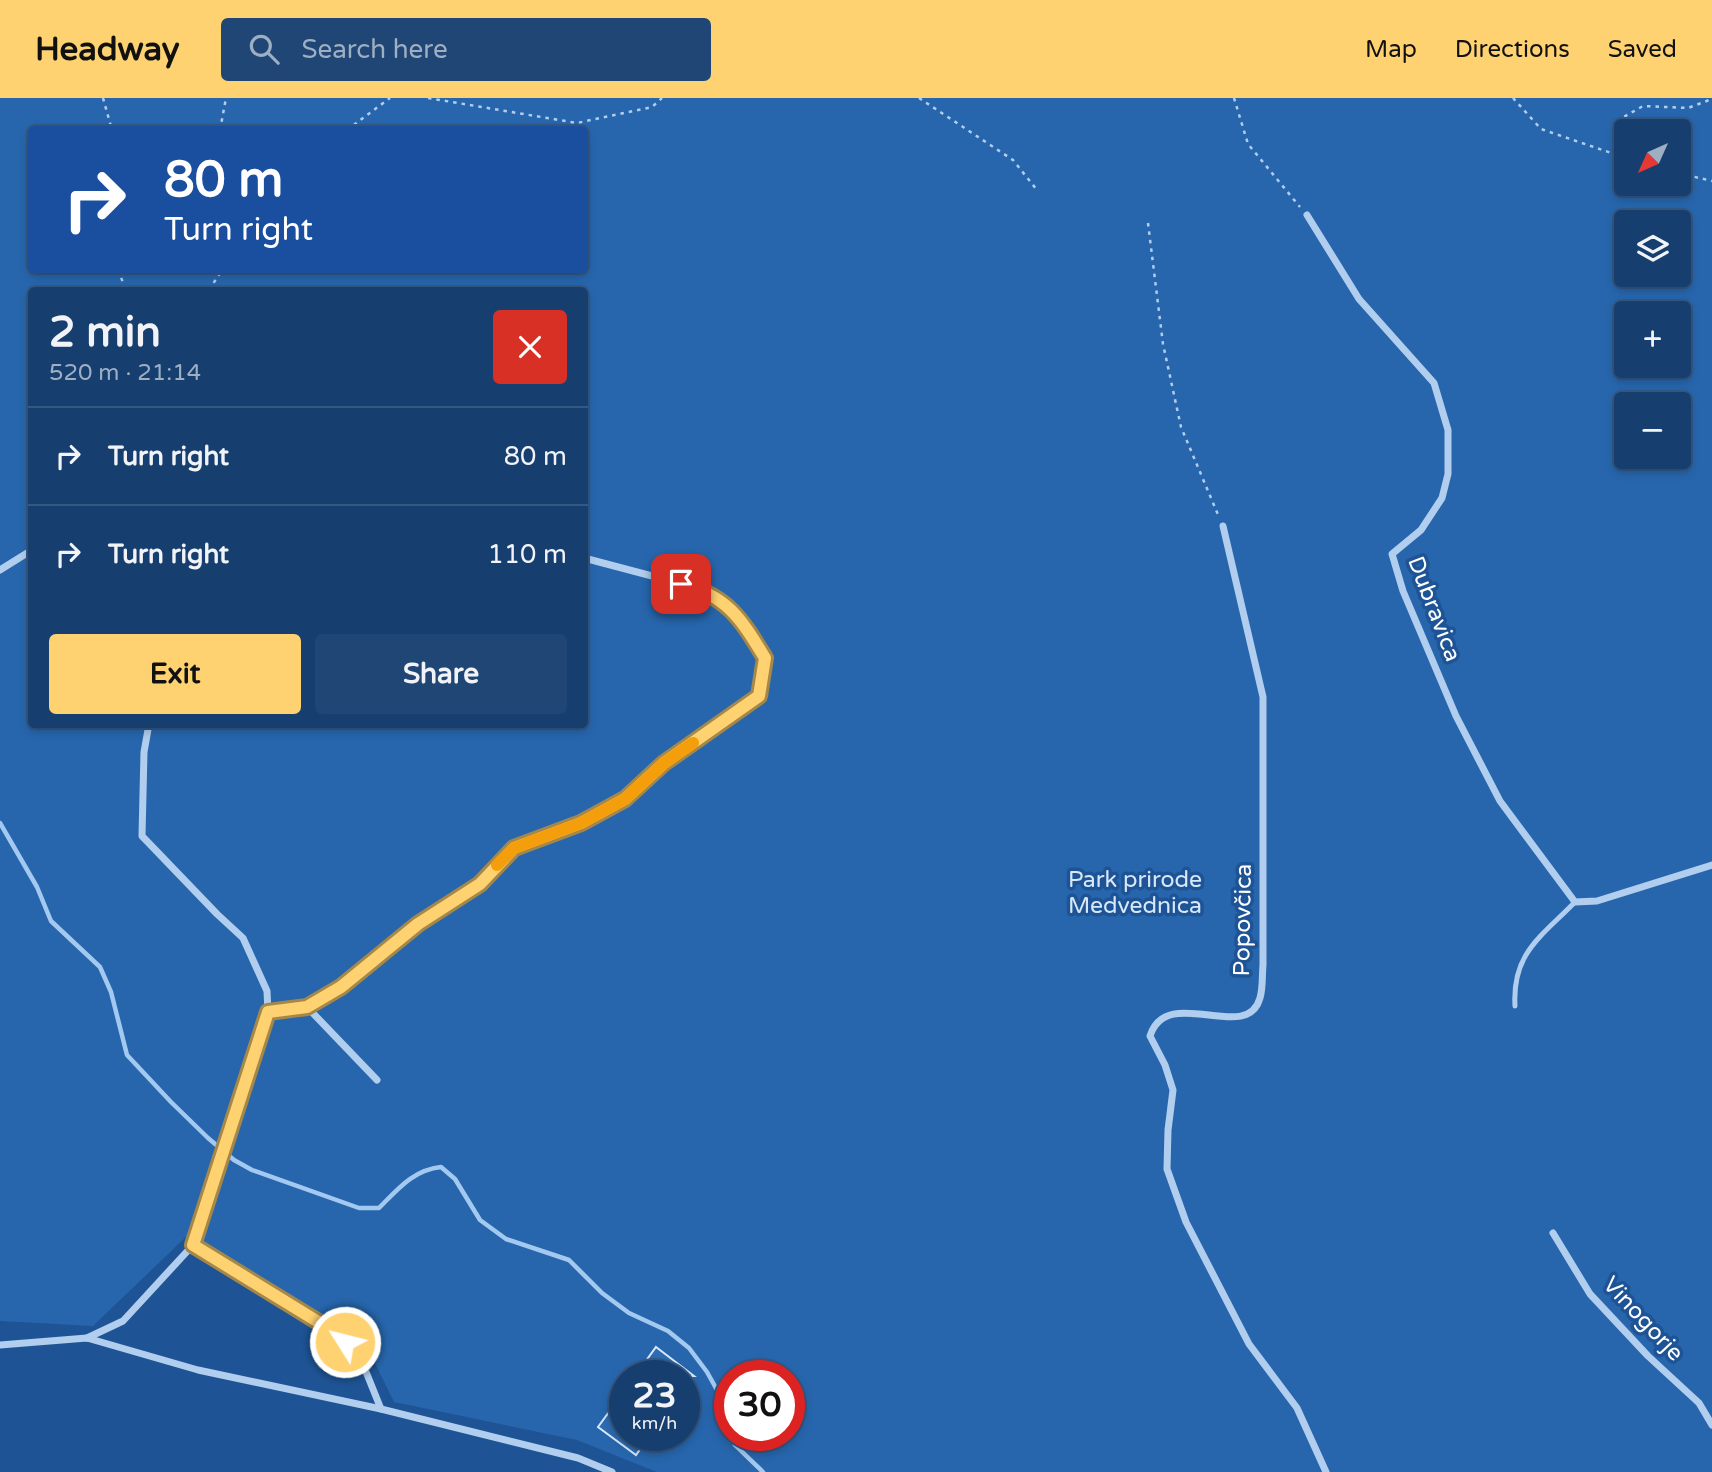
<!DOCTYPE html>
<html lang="en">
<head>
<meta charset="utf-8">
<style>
	:root { --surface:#163f70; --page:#1f4675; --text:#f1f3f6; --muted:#9eafc3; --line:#355883; --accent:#fed270 }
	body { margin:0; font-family:"Varela Round",sans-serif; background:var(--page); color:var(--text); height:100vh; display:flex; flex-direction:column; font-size:26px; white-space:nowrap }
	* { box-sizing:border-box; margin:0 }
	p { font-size:23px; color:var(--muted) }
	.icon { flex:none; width:38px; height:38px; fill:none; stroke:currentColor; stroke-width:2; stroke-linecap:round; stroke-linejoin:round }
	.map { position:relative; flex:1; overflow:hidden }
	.panel { position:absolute; left:28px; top:189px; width:560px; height:441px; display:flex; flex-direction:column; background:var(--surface); border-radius:7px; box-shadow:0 4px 10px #0003,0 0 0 2px var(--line) }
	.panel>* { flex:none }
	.hud { position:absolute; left:28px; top:28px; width:560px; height:147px; border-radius:7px; box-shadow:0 4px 10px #0003,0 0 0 2px var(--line); background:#1a4fa0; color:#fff; overflow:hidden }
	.needle { width:46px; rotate:225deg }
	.fabs { position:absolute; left:1614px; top:21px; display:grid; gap:14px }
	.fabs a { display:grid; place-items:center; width:77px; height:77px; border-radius:7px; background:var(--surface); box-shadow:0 4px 10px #0003,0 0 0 2px var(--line); font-size:35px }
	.speed { position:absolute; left:609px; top:1262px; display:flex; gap:14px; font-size:35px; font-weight:700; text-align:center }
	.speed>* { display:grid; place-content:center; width:91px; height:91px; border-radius:50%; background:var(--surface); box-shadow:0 4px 10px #0003,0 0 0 2px var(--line); line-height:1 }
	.speed small { font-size:18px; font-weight:400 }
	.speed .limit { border:10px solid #d22; background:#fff; color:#111 }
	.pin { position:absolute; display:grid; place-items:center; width:60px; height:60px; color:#fff; margin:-30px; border-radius:14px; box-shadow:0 4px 10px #0006 }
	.me { position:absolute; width:77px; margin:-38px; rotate:306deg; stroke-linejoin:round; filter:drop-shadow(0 0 5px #0008) }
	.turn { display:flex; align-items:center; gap:24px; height:147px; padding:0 21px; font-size:32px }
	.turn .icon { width:91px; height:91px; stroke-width:2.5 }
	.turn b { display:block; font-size:49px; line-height:60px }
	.round { display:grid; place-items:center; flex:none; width:74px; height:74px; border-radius:7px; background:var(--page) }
	.summary { display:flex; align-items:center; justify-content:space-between; height:119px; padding:0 21px }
	h1 { font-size:42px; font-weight:700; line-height:52px }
	.button { display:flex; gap:14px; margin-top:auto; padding:14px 21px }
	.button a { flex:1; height:80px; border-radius:7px; background:var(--accent); color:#111; font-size:28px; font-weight:700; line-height:80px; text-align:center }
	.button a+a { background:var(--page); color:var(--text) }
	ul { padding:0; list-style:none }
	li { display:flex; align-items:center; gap:21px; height:98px; padding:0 21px; border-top:2px solid var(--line) }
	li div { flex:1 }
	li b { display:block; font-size:26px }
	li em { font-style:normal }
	header { display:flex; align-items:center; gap:42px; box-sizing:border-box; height:98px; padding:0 35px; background:var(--accent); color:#111 }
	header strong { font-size:33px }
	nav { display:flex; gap:38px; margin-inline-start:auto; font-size:24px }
	.search { width:490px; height:63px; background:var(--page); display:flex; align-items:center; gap:18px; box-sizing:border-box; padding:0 24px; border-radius:7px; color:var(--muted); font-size:26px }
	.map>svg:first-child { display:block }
	.green { fill:#2766ad; fill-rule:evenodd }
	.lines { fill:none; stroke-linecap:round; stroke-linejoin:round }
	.stream { stroke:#a4c9f0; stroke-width:4.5 }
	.building { fill:#2d6bb2; stroke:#d7e8fa; stroke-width:2 }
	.path { stroke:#b1ceef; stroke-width:2.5; stroke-dasharray:3.5 5; stroke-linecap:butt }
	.service { stroke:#b1ceef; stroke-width:5 }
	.minor { stroke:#b1ceef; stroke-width:7 }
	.route-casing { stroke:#a58849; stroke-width:18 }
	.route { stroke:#fed270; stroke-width:12 }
	.slow { stroke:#f59e0b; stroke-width:12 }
	.labels { text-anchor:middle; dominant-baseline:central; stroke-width:7; stroke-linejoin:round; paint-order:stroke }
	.street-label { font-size:23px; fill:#fff; stroke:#1e5495 }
	.park-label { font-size:23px; fill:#d7e8fa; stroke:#1e5495 }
</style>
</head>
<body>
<header>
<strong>Headway</strong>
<div class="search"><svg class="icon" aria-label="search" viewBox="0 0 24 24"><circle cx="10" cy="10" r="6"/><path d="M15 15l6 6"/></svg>Search here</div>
<nav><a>Map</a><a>Directions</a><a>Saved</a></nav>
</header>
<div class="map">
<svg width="1712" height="1374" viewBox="0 0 1712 1374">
	<rect width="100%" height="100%" fill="#1e5495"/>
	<!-- green -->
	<path class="green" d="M0 0H1712V1374H657L577 1342 394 1304 366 1247 189 1136 93 1228 0 1223ZM32 32H584V172H32ZM1626 33H1678V86H1626ZM1626 124H1678V177H1626ZM32 192H584V626H32ZM1626 215H1678V268H1626ZM1626 306H1678V359H1626ZM625 1278H684V1337H625ZM730 1278H789V1337H730Z"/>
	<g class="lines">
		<!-- stream -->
		<g class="stream">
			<path d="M0 725 37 789 51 823 100 869 111 894 127 957 171 1004 208 1040 234 1062 252 1072 359 1110H379C398 1091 413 1072 441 1069L455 1081 480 1122 506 1141 569 1162 602 1195 629 1215 668 1233 689 1250 707 1274 722 1301 730 1328"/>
			<polyline points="732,1337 735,1347 763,1374"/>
		</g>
	</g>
	<!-- building -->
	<g class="building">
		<polygon points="656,1249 694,1278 635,1278"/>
		<polygon points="625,1292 625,1337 650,1337 636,1357 598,1329"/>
	</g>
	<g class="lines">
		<!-- path -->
		<g class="path">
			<polyline points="103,0 112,32"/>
			<polyline points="428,0 577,25 652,9 662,0"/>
			<polyline points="919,0 1013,62 1037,92"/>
			<polyline points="1234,0 1248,46 1300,109"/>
			<polyline points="1513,0 1541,31 1626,60"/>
			<polyline points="220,32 226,0"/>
			<polyline points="347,32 390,0"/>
			<polyline points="1628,33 1622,20 1643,8 1688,10 1712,1"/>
			<polyline points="1678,75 1712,83"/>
			<polyline points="1148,125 1163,246 1181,329 1219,419"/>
			<polyline points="118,172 126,192"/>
			<polyline points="209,192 222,172"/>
		</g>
		<!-- service -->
		<path class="service" d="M1515 908C1512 855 1541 839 1575 804"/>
		<!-- minor -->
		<g class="minor">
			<polyline points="1307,117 1359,201 1434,285 1448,332 1448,376 1442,400 1421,432 1392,456 1403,493 1456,618 1500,703 1575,804 1597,803 1712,767"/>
			<path d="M1223 428 1263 599V867C1262 878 1263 890 1260 900 1247 947 1167 885 1150 938L1165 967 1173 992 1168 1032 1167 1071 1186 1124 1249 1246 1297 1310 1326 1374"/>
			<polyline points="0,472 32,452"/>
			<polyline points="307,909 377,982"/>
			<polyline points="268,914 307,909 341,889 418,826 479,786 514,749 581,725 625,701 664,665 759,598 765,560 737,515 705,492 584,460"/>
			<polyline points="1553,1135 1590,1196 1648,1258 1699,1305 1712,1327"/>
			<polyline points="193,1147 333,1233 358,1254 381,1311"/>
			<polyline points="87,1240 123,1223 193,1147 268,914 267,893 243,840 217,816 142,738 144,654 149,626"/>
			<polyline points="0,1247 87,1240 198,1272 381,1311 578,1360 612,1374"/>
		</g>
	</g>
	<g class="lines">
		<defs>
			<path id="route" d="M345 1244 333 1233 193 1147 268 914 307 909 341 889 418 826 480 786 514 750 581 725 625 701 664 665 759 598 765 560C741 521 728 498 681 486"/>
		</defs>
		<!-- route casing -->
		<use href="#route" class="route-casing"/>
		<!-- route -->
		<use href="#route" class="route"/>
		<!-- slow -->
		<polyline class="slow" points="497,767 514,750 581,725 625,701 664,665 693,645"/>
	</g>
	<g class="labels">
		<!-- street labels -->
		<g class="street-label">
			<text transform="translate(1434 511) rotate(69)">Dubravica</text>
			<text transform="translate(1243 822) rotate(-89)">Popovčica</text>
			<text transform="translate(1643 1221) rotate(47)">Vinogorje</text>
		</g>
		<!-- park labels -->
		<g class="park-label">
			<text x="1135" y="782">Park prirode<tspan x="1135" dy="26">Medvednica</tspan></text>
		</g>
	</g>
</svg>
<div class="fabs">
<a><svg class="needle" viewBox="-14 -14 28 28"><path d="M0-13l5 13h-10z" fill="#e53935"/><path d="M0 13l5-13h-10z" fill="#9eafc3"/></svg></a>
<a><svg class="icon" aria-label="layers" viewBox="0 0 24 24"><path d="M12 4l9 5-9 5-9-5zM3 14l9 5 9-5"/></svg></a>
<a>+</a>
<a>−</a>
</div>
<div class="speed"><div>23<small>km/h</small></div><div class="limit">30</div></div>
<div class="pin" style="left:681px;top:486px;background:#d93025"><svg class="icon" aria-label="arrive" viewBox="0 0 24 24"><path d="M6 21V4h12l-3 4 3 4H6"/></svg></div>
<svg class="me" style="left:345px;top:1244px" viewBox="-20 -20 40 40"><circle r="17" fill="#fed270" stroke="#fff" stroke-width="3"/><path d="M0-11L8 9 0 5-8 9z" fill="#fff"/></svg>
<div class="hud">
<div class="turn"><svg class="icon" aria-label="right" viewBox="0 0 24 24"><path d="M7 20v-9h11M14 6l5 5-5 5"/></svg><div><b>80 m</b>Turn right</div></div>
</div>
<section class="panel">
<div class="summary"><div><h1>2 min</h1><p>520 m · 21:14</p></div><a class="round" style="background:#d93025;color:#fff"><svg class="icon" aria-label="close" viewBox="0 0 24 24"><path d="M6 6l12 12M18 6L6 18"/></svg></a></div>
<ul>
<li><svg class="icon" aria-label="right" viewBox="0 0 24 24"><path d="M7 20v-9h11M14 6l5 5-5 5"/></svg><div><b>Turn right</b></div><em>80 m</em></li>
<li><svg class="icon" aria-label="right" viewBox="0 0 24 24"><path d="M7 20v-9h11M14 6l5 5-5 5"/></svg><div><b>Turn right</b></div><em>110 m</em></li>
</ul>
<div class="button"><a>Exit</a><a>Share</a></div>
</section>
</div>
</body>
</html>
